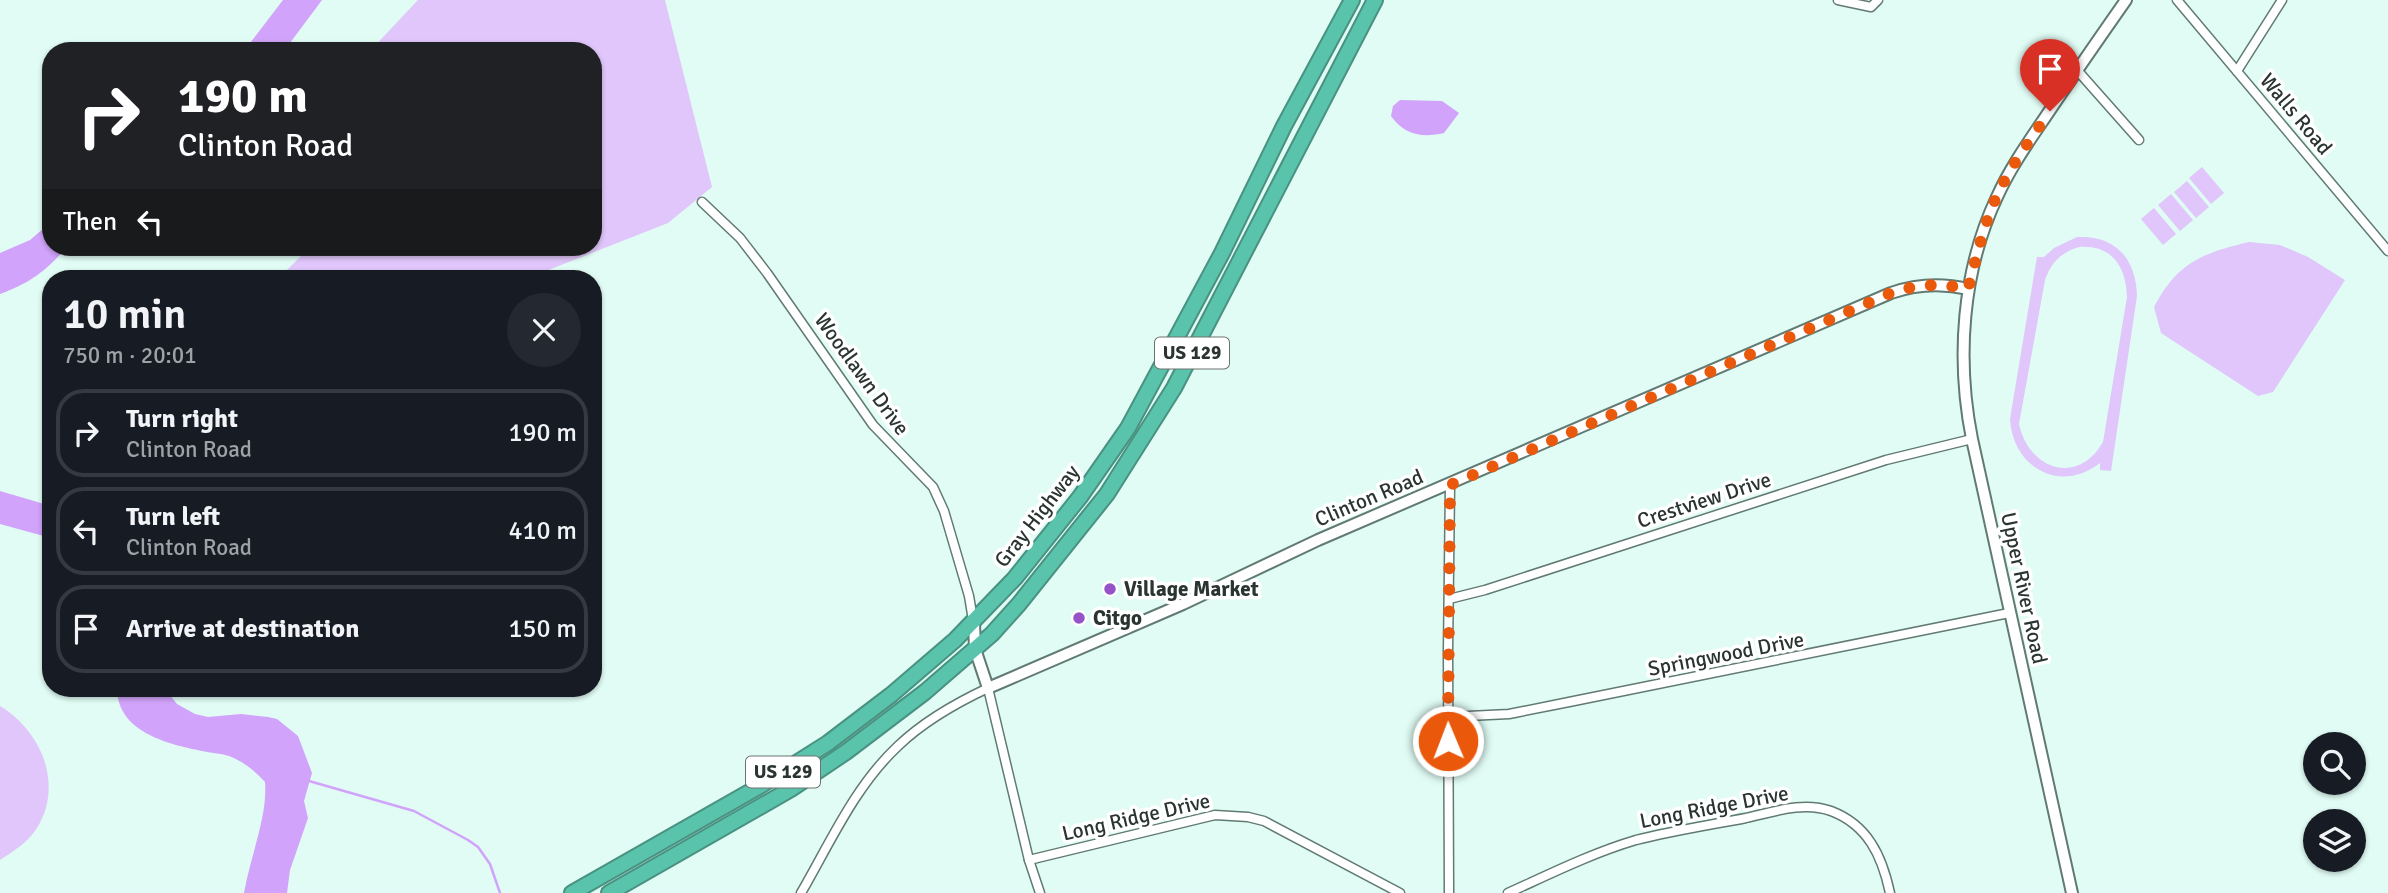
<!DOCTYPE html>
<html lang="en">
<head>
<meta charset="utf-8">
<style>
	:root { --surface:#171b24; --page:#242831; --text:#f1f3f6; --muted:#9ea1a6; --line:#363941 }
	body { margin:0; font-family:Signika,sans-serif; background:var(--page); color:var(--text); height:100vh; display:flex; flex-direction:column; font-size:26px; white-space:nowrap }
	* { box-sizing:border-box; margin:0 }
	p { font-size:23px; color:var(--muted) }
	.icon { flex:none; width:38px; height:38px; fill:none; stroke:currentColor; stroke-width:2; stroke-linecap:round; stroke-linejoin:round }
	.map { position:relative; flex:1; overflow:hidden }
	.side { position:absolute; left:42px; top:270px; width:560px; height:427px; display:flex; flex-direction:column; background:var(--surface); border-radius:28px; box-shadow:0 2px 5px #0004 }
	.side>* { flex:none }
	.banner { position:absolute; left:42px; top:42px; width:560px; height:214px; border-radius:28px; box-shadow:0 2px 5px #0004; background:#202124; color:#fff; overflow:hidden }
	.buttons { position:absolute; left:2303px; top:732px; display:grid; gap:14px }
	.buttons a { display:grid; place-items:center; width:63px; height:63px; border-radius:50%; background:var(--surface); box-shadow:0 2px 5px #0004; font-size:35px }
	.pin { position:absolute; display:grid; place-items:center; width:60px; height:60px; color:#fff; margin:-72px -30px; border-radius:50% 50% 50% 0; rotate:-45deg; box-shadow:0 0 7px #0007 }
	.pin .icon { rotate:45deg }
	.me { position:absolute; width:77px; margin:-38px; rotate:359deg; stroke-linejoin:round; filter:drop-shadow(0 0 5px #0008) }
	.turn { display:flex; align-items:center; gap:24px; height:147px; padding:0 21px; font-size:32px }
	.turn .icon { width:91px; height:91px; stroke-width:2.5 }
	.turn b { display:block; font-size:49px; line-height:60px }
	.then { display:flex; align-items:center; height:66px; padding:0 21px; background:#0003; gap:14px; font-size:26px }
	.round { display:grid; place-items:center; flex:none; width:74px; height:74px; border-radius:37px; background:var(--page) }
	.headline { display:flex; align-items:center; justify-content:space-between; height:119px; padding:0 21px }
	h1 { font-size:42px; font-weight:600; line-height:52px }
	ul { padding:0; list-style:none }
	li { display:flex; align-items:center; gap:21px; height:88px; margin:0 14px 10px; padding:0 7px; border:4px solid var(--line); border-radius:28px }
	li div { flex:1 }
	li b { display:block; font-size:26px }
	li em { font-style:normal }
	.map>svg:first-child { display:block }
	.green { fill:#e0c6fa; fill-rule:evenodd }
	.water { fill:#d1a3fa }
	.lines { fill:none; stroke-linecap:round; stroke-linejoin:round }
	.stream { stroke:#d1a3fa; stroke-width:2.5 }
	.street-casing { stroke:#617a73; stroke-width:11 }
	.secondary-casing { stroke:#617a73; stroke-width:14 }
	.highway-casing { stroke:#499181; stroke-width:18 }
	.street { stroke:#fff; stroke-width:8 }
	.secondary { stroke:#fff; stroke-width:10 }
	.highway { stroke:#5ac3ab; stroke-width:14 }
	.route { stroke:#ea580c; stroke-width:12; stroke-dasharray:0 21.6 }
	.poi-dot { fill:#9653c8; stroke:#fff; stroke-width:2.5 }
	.labels { text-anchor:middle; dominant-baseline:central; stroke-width:7; stroke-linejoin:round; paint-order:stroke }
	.shield { fill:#fff; stroke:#6a7270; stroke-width:2 }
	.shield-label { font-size:19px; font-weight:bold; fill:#2a3532 }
	.street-label { font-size:21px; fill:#2a3532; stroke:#fff }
	.poi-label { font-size:21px; font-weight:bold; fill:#2a3532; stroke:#fff; text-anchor:start }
</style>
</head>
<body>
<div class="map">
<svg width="2388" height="893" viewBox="0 0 2388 893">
	<rect width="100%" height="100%" fill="#e0fcf4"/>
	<!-- green -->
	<g class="green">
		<polygon points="418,0 665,0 712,187 668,223 546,271 473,271 467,278 178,278 182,274 283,274 310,247 593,247 593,51 370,51"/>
		<polygon points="2202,167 2224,193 2211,204 2189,178"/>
		<polygon points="2187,181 2209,207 2196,218 2174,192"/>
		<polygon points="2171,194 2193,220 2180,231 2158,205"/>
		<polygon points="2154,208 2176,234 2163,245 2141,219"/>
		<path d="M2077 237C2115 235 2136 258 2137 296L2111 471 2100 470V463C2060 494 2013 468 2010 419L2037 257H2044L2054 248ZM2079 247C2112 245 2126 266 2127 297L2103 442C2078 486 2029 470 2019 424L2045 280C2051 263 2061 252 2079 247Z"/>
		<path d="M2249 242 2280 245 2308 257 2345 280 2273 392 2258 396 2161 333 2154 307C2177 263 2202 253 2249 242Z"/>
		<path d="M0 706C41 731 64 784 37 828 28 842 14 851 0 860Z"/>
	</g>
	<!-- water -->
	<g class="water">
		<polygon points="283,0 322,0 284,51 244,51"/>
		<path d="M1400 100 1442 101 1459 113 1444 133C1422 138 1404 135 1391 116L1393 106Z"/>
		<path d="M51 222V247H67C46 271 30 283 0 294V253L30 240Z"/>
		<polygon points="0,491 51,506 51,538 0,524"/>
		<path d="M117 688H164L177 704 195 714 208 717 241 714 268 717 277 719 298 736 312 773 304 801 308 818 290 870 287 893H244C250 857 268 816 265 782 254 770 244 762 229 756 220 753 211 753 202 751 168 744 117 732 117 688Z"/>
	</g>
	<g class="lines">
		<!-- stream -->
		<polyline class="stream" points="309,781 414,811 468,840 478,847 490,864 500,893"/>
		<defs>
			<g id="street">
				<polyline points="1838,0 1871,7 1878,0"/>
				<polyline points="2177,0 2388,251"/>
				<polyline points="2077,70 2139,140"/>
				<polyline points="2237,71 2282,0"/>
				<polyline points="702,202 740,238 767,273 873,425 933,487 944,511 969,596 973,620"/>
				<polyline points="1449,599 1485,590 1886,460 1972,439"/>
				<polyline points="1448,717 1509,714 1569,702 2009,613"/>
				<polyline points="1029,860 1215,815 1248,817 1264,821 1400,893"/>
				<path d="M801 893C830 843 855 786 898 746 924 721 956 703 988 688L1029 860 1040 893"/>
				<polyline points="1449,893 1448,652 1450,485"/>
				<path d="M1508 893C1550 874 1592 853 1636 840 1672 831 1710 825 1746 818 1773 812 1803 801 1831 811 1868 825 1882 856 1890 893"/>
			</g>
			<g id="secondary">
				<path d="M974 623 975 649 988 688 1183 604 1318 540 1891 293C1917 284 1942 283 1968 289"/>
				<path d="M2072 893 1972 439C1956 359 1962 271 1997 197 2009 170 2027 144 2044 119 2071 79 2098 40 2126 0"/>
			</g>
			<g id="highway">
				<polyline points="572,893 760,786 828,743 891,695 955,640 1015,578 1080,497 1128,428 1222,253 1284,126 1352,0"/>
				<polyline points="609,893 791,789 846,752 925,692 992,634 1019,604 1107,494 1174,388 1375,0"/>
			</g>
		</defs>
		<!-- street casing -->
		<use href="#street" class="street-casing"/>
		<!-- secondary casing -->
		<use href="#secondary" class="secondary-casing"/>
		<!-- highway casing -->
		<use href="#highway" class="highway-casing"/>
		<!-- street -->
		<use href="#street" class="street"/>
		<!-- secondary -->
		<use href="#secondary" class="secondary"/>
		<!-- highway -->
		<use href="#highway" class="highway"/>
	</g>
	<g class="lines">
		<!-- route -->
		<path class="route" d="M1448 741 1450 485 1891 293C1917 284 1942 283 1968 289 1976 259 1983 228 1995 200 2009 168 2031 139 2050 111"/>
	</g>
	<!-- markers -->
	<g class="poi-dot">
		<circle cx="1110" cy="589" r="7"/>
		<circle cx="1079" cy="618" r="7"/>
	</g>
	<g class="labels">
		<!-- shield labels -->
		<g class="shield">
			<rect x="1155" y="337.5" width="74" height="31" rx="5"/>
			<rect x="746" y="756.5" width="74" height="31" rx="5"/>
		</g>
		<g class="shield-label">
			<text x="1192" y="353">US 129</text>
			<text x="783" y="772">US 129</text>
		</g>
		<!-- street labels -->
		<g class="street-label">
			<text transform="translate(2296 114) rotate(50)">Walls Road</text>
			<text transform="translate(862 374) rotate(54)">Woodlawn Drive</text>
			<text transform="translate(1369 498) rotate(-23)">Clinton Road</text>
			<text transform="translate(1704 500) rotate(-18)">Crestview Drive</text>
			<text transform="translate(1037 516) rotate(-52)">Gray Highway</text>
			<text transform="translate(2024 588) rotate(78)">Upper River Road</text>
			<text transform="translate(1726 654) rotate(-11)">Springwood Drive</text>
			<text transform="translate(1714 807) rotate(-11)">Long Ridge Drive</text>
			<text transform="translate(1136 817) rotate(-13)">Long Ridge Drive</text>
		</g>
		<!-- poi labels -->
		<g class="poi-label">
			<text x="1124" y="589">Village Market</text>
			<text x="1093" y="618">Citgo</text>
		</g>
	</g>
</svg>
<div class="buttons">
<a><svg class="icon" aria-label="search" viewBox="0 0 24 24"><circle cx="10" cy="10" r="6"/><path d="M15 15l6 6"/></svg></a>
<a><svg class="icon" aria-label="layers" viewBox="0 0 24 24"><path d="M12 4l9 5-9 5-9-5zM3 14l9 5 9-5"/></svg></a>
</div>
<div class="pin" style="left:2050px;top:111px;background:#d93025"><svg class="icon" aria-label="arrive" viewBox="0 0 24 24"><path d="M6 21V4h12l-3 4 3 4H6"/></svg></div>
<svg class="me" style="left:1448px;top:741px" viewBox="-20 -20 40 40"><circle r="17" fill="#ea580c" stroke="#fff" stroke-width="3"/><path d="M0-11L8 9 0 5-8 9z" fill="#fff"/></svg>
<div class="banner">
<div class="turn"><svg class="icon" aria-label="right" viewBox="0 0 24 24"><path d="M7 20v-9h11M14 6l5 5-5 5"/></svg><div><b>190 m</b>Clinton Road</div></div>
<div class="then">Then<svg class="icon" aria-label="left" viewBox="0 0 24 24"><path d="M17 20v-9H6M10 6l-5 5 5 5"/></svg></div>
</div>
<section class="side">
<div class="headline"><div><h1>10 min</h1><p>750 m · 20:01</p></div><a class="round"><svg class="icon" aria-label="close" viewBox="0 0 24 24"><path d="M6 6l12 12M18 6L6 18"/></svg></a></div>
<ul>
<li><svg class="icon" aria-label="right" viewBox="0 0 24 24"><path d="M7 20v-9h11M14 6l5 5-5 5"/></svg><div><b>Turn right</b><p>Clinton Road</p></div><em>190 m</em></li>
<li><svg class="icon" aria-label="left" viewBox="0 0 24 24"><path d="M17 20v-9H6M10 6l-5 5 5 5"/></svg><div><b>Turn left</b><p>Clinton Road</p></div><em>410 m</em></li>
<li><svg class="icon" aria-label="arrive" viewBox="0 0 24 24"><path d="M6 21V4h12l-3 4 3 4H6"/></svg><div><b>Arrive at destination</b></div><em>150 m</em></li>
</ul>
</section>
</div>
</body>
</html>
